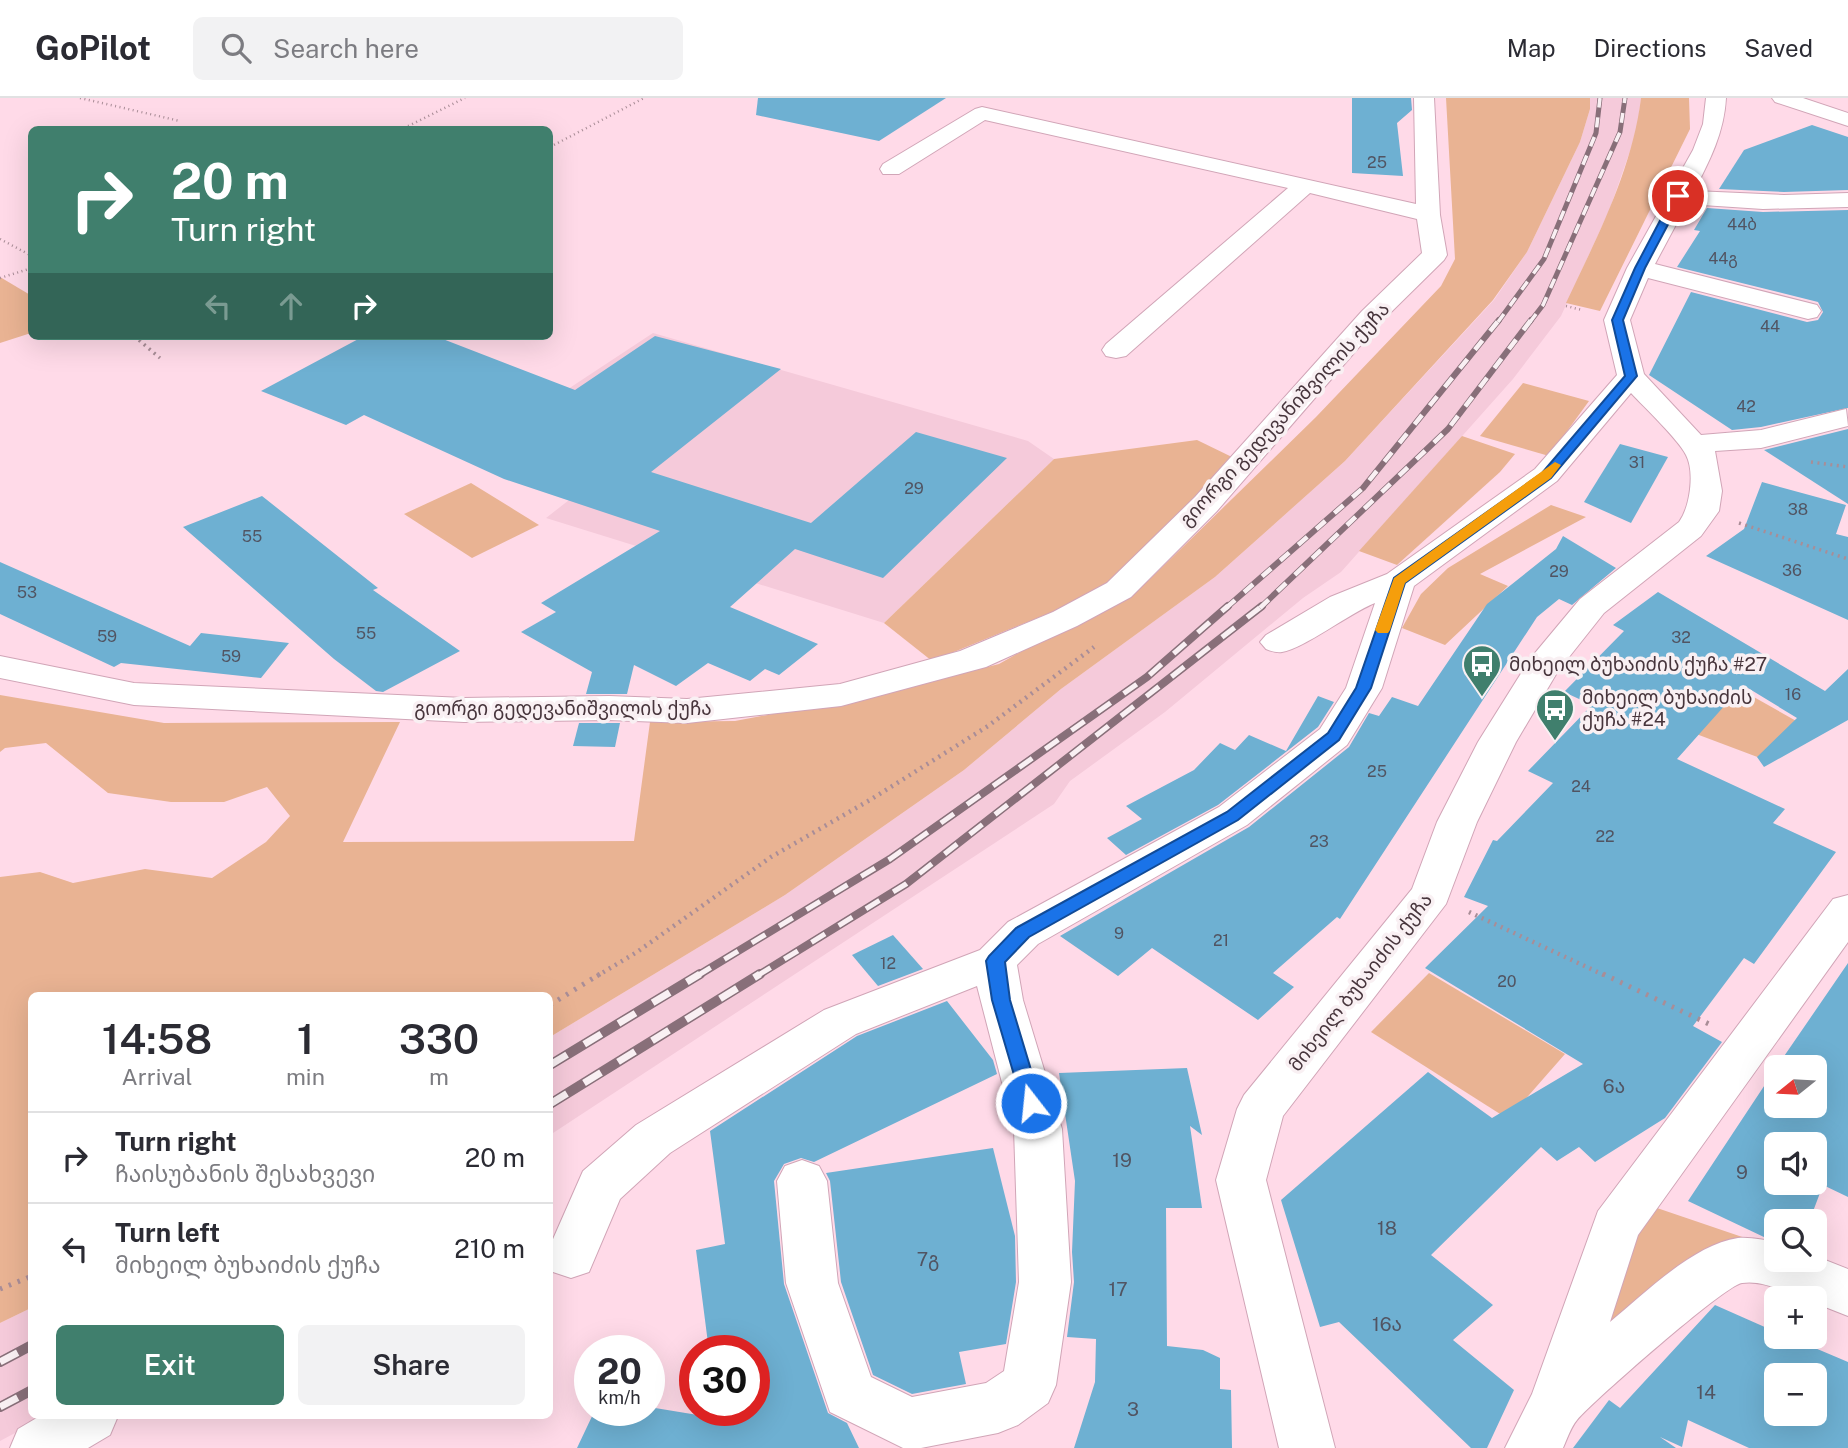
<!DOCTYPE html>
<html lang="en">
<head>
<meta charset="utf-8">
<style>
	:root { --surface:#fff; --page:#f2f2f3; --text:#2b2b33; --muted:#7c7c81; --line:#e1e1e2; --accent:#407f6d }
	body { margin:0; font-family:"Public Sans","Noto Sans Georgian",sans-serif; background:var(--page); color:var(--text); height:100vh; display:flex; flex-direction:column; font-size:26px; white-space:nowrap }
	* { box-sizing:border-box; margin:0 }
	p { font-size:23px; color:var(--muted) }
	.icon { flex:none; width:38px; height:38px; fill:none; stroke:currentColor; stroke-width:2; stroke-linecap:round; stroke-linejoin:round }
	.map { position:relative; flex:1; overflow:hidden }
	.panel { position:absolute; left:28px; top:894px; width:525px; height:427px; display:flex; flex-direction:column; background:var(--surface); border-radius:10px; box-shadow:0 7px 28px #0002 }
	.panel>* { flex:none }
	.banner { position:absolute; left:28px; top:28px; width:525px; height:214px; border-radius:10px; box-shadow:0 7px 28px #0002; background:#407f6d; color:#fff; overflow:hidden }
	.needle { width:46px; rotate:252deg }
	.tools { position:absolute; left:1764px; top:957px; display:grid; gap:14px }
	.tools a { display:grid; place-items:center; width:63px; height:63px; border-radius:10px; background:var(--surface); box-shadow:0 7px 28px #0002; font-size:35px }
	.speed { position:absolute; left:574px; top:1237px; display:flex; gap:14px; font-size:35px; font-weight:700; text-align:center }
	.speed>* { display:grid; place-content:center; width:91px; height:91px; border-radius:50%; background:var(--surface); box-shadow:0 7px 28px #0002; line-height:1 }
	.speed small { font-size:18px; font-weight:400 }
	.speed .limit { border:10px solid #d22; background:#fff; color:#111 }
	.pin { position:absolute; display:grid; place-items:center; width:60px; height:60px; color:#fff; margin:-30px; border:4px solid #fff; border-radius:50%; box-shadow:0 2px 7px #0007 }
	.me { position:absolute; width:77px; margin:-38px; rotate:344deg; stroke-linejoin:round; filter:drop-shadow(0 0 5px #0008) }
	.turn { display:flex; align-items:center; gap:24px; height:147px; padding:0 28px; font-size:32px }
	.turn .icon { width:91px; height:91px; stroke-width:2.5 }
	.turn b { display:block; font-size:49px; line-height:60px }
	.lanes { display:flex; align-items:center; height:66px; padding:0 28px; background:#0003; justify-content:center; gap:35px; direction:ltr }
	.lanes .off { opacity:.35 }
	.eta { display:flex; justify-content:space-evenly; align-items:center; height:119px; text-align:center }
	.eta b { font-size:42px; font-weight:600; line-height:49px }
	.primary-button { display:flex; gap:14px; margin-top:auto; padding:14px 28px }
	.primary-button a { flex:1; height:80px; border-radius:10px; background:var(--accent); color:#fff; font-size:28px; font-weight:600; line-height:80px; text-align:center }
	.primary-button a+a { background:var(--page); color:var(--text) }
	ul { padding:0; list-style:none }
	li { display:flex; align-items:center; gap:21px; height:91px; padding:0 28px; border-top:2px solid var(--line) }
	li div { flex:1 }
	li b { display:block; font-size:26px }
	li em { font-style:normal }
	header { display:flex; align-items:center; gap:42px; box-sizing:border-box; height:98px; padding:0 35px; background:var(--surface); border-bottom:2px solid var(--line) }
	header strong { font-size:33px }
	nav { display:flex; gap:38px; margin-inline-start:auto; font-size:24px }
	.search { width:490px; height:63px; background:var(--page); display:flex; align-items:center; gap:18px; box-sizing:border-box; padding:0 24px; border-radius:10px; color:var(--muted); font-size:26px }
	.map>svg:first-child { display:block }
	.built { fill:#f5cada }
	.green { fill:#e9b393 }
	.building { fill:#6eb0d2; fill-rule:evenodd }
	.lines { fill:none; stroke-linecap:round; stroke-linejoin:round }
	.minor-casing { stroke:#d1a5b7; stroke-width:2 }
	.path-far3 { stroke:#a98d97; stroke-width:2.5; stroke-dasharray:1 3.5; stroke-linecap:butt }
	.path-far2 { stroke:#a98d97; stroke-width:3.5; stroke-dasharray:2 4.5; stroke-linecap:butt }
	.path-far1 { stroke:#a98d97; stroke-width:4.5; stroke-dasharray:2 5; stroke-linecap:butt }
	.path { stroke:#a98d97; stroke-width:5; stroke-dasharray:2.5 7; stroke-linecap:butt }
	.minor { fill:#fff; fill-rule:evenodd }
	.rail-far3-casing { stroke:#886f79; stroke-width:5 }
	.rail-far2-casing { stroke:#886f79; stroke-width:6 }
	.rail-far1-casing { stroke:#886f79; stroke-width:8 }
	.rail-casing { stroke:#886f79; stroke-width:10 }
	.rail-far3 { stroke:#f9f0f3; stroke-width:3.5; stroke-dasharray:10; stroke-linecap:butt }
	.rail-far2 { stroke:#f9f0f3; stroke-width:4.5; stroke-dasharray:12; stroke-linecap:butt }
	.rail-far1 { stroke:#f9f0f3; stroke-width:5; stroke-dasharray:16; stroke-linecap:butt }
	.rail { stroke:#f9f0f3; stroke-width:7; stroke-dasharray:20; stroke-linecap:butt }
	.route { fill:#1a73e8; stroke:#114b97; stroke-width:2 }
	.slow { fill:#f59e0b }
	.labels { text-anchor:middle; dominant-baseline:central; stroke-width:7; stroke-linejoin:round; paint-order:stroke }
	.number-label { font-size:16px; fill:#515462 }
	.street-label { font-size:19px; fill:#47353c; stroke:#f9f0f3 }
	.poi-label { font-size:19px; fill:#47353c; stroke:#f9f0f3; text-anchor:start }
	.near-number-label { font-size:19px; fill:#515462 }
</style>
</head>
<body>
<header>
<strong>GoPilot</strong>
<div class="search"><svg class="icon" aria-label="search" viewBox="0 0 24 24"><circle cx="10" cy="10" r="6"/><path d="M15 15l6 6"/></svg>Search here</div>
<nav><a>Map</a><a>Directions</a><a>Saved</a></nav>
</header>
<div class="map">
<svg width="1848" height="1350" viewBox="0 0 1848 1350">
	<rect width="100%" height="100%" fill="#ffdae8"/>
	<!-- built -->
	<g class="built">
		<polygon points="1590,0 1641,0 1637,33 1609,113 1561,218 1513,281 1341,474 1303,500 1165,614 1070,683 1054,706 550,1037 550,939 785,797 964,672 1061,591 1215,479 1345,363 1494,202 1527,154 1580,44 1590,11"/>
		<polygon points="653,235 1028,343 1054,361 884,525 546,420 628,356 521,322"/>
		<polygon points="31,1210 32,1318 47,1318 0,1343 0,1225"/>
	</g>
	<!-- green -->
	<g class="green">
		<polygon points="1446,0 1590,0 1590,11 1580,44 1527,154 1493,202 1345,363 1215,479 1061,591 964,672 785,797 550,939 550,898 32,898 31,1210 0,1225 0,779 40,774 73,785 145,771 212,780 266,744 290,718 267,689 224,704 171,704 108,695 46,645 5,650 0,654 0,597 164,625 400,624 343,744 634,743 650,624 735,623 885,595 999,566 1149,482 1316,319 1441,188 1455,161"/>
		<path d="M1641 0H1689L1690 31 1600 213 1566 205C1597 139 1632 73 1641 0Z"/>
		<polygon points="0,179 32,198 31,235 0,245"/>
		<polygon points="1523,285 1589,303 1549,358 1480,338"/>
		<polygon points="1462,338 1515,356 1500,374 1397,467 1359,453"/>
		<polygon points="1197,342 1234,360 1096,496 932,563 884,525 1054,361"/>
		<polygon points="471,385 539,427 472,460 404,416"/>
		<polygon points="1551,407 1586,419 1480,476 1508,488 1445,547 1402,530 1421,496 1448,470"/>
		<polygon points="1736,589 1814,633 1768,663 1691,634"/>
		<polygon points="1429,875 1565,956 1508,1021 1371,934"/>
		<polygon points="1657,1110 1757,1144 1587,1249 1624,1155"/>
	</g>
	<!-- building -->
	<g class="building">
		<polygon points="758,0 946,0 879,43 756,17"/>
		<polygon points="1352,0 1411,0 1412,12 1397,25 1403,78 1352,75"/>
		<polygon points="1812,27 1848,39 1848,92 1784,94 1719,91 1744,52"/>
		<polygon points="1707,110 1763,114 1848,112 1848,310 1761,329 1732,332 1649,277 1691,194 1807,224 1818,222 1823,214 1818,204 1677,169 1700,133 1694,132"/>
		<polygon points="364,238 435,238 575,292 655,238 781,271 651,374 811,425 916,334 1007,360 883,480 795,451 730,509 818,546 779,577 765,571 750,583 708,565 676,588 634,567 627,596 586,596 592,574 521,534 556,514 541,505 660,433 504,381 364,317 346,327 261,293"/>
		<polygon points="1848,331 1848,406 1764,352"/>
		<polygon points="1620,346 1668,359 1631,425 1584,404"/>
		<polygon points="1762,384 1846,407 1836,436 1848,439 1848,522 1706,458 1744,431"/>
		<polygon points="262,398 378,490 373,492 460,553 383,594 376,593 334,561 183,429"/>
		<polygon points="1563,438 1616,470 1572,507 1559,501 1537,519 1340,821 1337,819 1273,875 1294,889 1258,922 1152,850 1118,878 1060,838 1249,729 1349,649 1369,615 1379,618 1392,599 1418,608 1487,506 1556,451"/>
		<polygon points="0,464 190,548 201,535 289,545 261,580 121,565 114,569 0,516"/>
		<polygon points="1658,494 1825,593 1848,571 1848,622 1764,669 1757,659 1797,620 1743,587 1677,661 1785,711 1773,725 1836,754 1754,866 1744,860 1693,928 1722,944 1665,1020 1595,1064 1579,1049 1557,1063 1541,1049 1431,1157 1493,1207 1453,1242 1514,1292 1487,1350 1471,1350 1339,1224 1320,1229 1281,1102 1428,974 1492,1020 1583,966 1425,870 1488,808 1464,799 1493,742 1497,743 1553,685 1528,673 1592,607 1564,594 1624,533 1613,527"/>
		<polygon points="1318,598 1334,604 1318,629 1218,707 1126,757 1107,740 1142,721 1126,708 1194,672 1220,645 1235,652 1249,637 1286,653"/>
		<polygon points="579,625 620,625 615,649 573,648"/>
		<polygon points="893,837 923,871 878,888 852,857"/>
		<path d="M1848 865V1099L1823 1087 1809 1124H1776V1141L1766 1140 1688 1103 1776 970V1008H1815V970H1776ZM1776 1046H1815V1085H1776Z"/>
		<polygon points="947,903 993,962 997,976 814,1064 801,1060 784,1066 774,1083 784,1186 828,1315 847,1325 859,1350 577,1350 595,1312 649,1312 649,1309 716,1320 715,1312 754,1312 754,1253 709,1253 696,1152 725,1146 710,1033 857,938"/>
		<polygon points="1187,970 1202,1037 1190,1028 1202,1110 1166,1110 1167,1248 1203,1252 1220,1260 1220,1291 1231,1292 1232,1350 1074,1350 1095,1284 1096,1241 1067,1239 1074,1184 1072,1154 1075,1083 1059,975"/>
		<polygon points="993,1050 1015,1138 1016,1184 1006,1246 959,1254 966,1286 912,1296 873,1277 841,1184 830,1083 826,1075"/>
		<path d="M1715 1207 1776 1234V1239H1789L1848 1264V1350H1749L1688 1322 1682 1349 1660 1339 1676 1350H1573L1609 1302 1620 1310ZM1776 1278H1815V1316H1776Z"/>
	</g>
	<g class="lines">
		<defs>
			<g id="minor">
				<polygon points="1414,0 1434,0 1440,117 1447,157 1444,162 1380,225 1217,413 1131,499 1077,528 986,569 841,608 687,625 609,622 464,624 134,607 0,580 0,558 134,585 464,600 609,598 687,601 840,586 960,553 1053,514 1107,485 1195,399 1362,213 1422,155 1417,121 1310,95 1126,258 1116,260 1106,258 1102,252 1106,246 1288,90 985,22 899,76 883,76 880,71 883,66 975,11 982,9 1416,106"/>
				<path d="M1706 0H1726C1724 35 1710 62 1694 93L1784 97 1848 95V109L1763 111 1687 106 1655 166 1817 207 1821 213 1817 219 1808 221 1648 180 1630 222 1644 276 1701 337 1761 332 1846 311 1848 328 1761 350 1715 353 1722 393 1719 413 1701 438 1604 515 1558 573 1516 644 1477 724 1446 806 1283 1018 1266 1082 1335 1350H1279L1216 1082 1237 1011 1244 997 1412 791 1437 724 1478 644 1530 561 1580 501 1679 424C1690 409 1695 374 1686 357 1678 341 1645 310 1631 295L1557 383 1414 488 1382 590 1347 647 1247 727 1038 846 1017 867 1023 902 1062 1031 1071 1184 1056 1287 1048 1305 1018 1327 998 1335 921 1350H903L830 1314 786 1185 777 1083 785 1068 802 1062 819 1068 827 1083 838 1185 871 1279 912 1299 986 1285 1004 1273 1019 1184 1014 1031 977 888 856 936 670 1055 620 1101 589 1174 571 1180 553 1174 550 1167V1148L583 1073 636 1027 824 912 980 852 1008 824 1219 709 1320 631 1346 590 1375 505C1348 516 1305 550 1282 554 1276 555 1271 553 1266 551L1260 544 1266 537 1330 499 1387 476 1535 371 1617 277 1604 222 1627 170 1693 52 1703 26Z"/>
				<polygon points="1772,0 1803,0 1848,15 1848,28 1775,4"/>
				<path d="M1848 797V844L1638 1137 1610 1224C1644 1196 1694 1146 1738 1140 1751 1139 1764 1142 1776 1144V1162H1815V1158L1848 1171V1218L1815 1205V1200C1790 1200 1768 1181 1742 1185 1724 1188 1594 1302 1577 1322 1571 1329 1567 1341 1563 1350H1505L1532 1296 1598 1113 1833 801Z"/>
				<polygon points="40,1318 118,1318 110,1337 88,1350 10,1350 18,1331"/>
			</g>
		</defs>
		<!-- minor casing -->
		<use href="#minor" class="minor-casing"/>
		<!-- path-far3 -->
		<g class="path-far3">
			<polyline points="80,0 180,23"/>
			<polyline points="400,32 465,0"/>
			<polyline points="550,49 644,0"/>
			<polyline points="0,141 32,158"/>
			<polyline points="0,180 32,170"/>
			<polyline points="1566,208 1582,212"/>
		</g>
		<!-- path-far2 -->
		<g class="path-far2">
			<polyline points="134,238 160,260"/>
			<polyline points="1811,364 1848,369"/>
			<polyline points="1739,425 1848,461"/>
		</g>
		<!-- path-far1 -->
		<g class="path-far1">
			<polyline points="1469,814 1606,878"/>
			<polyline points="597,878 637,854 771,759 870,702 988,628 1094,549"/>
		</g>
		<!-- path -->
		<g class="path">
			<polyline points="1603,876 1709,926"/>
			<polyline points="550,907 600,876"/>
			<polyline points="0,1191 32,1178"/>
		</g>
		<!-- minor -->
		<use href="#minor" class="minor"/>
		<defs>
			<g id="rail-far3">
				<polyline points="1498,224 1544,161 1596,35 1600,0"/>
				<polyline points="1530,224 1543,207 1620,34 1625,0"/>
			</g>
			<g id="rail-far2">
				<polyline points="1226,510 1363,390 1499,222"/>
				<polyline points="1260,510 1448,331 1531,222"/>
			</g>
			<g id="rail-far1">
				<polyline points="697,878 890,761 1147,579 1228,508"/>
				<polyline points="757,878 906,786 1262,508"/>
			</g>
			<g id="rail">
				<polyline points="550,967 700,876"/>
				<polyline points="550,1006 760,876"/>
				<polyline points="0,1264 32,1247"/>
				<polyline points="0,1309 32,1292"/>
			</g>
		</defs>
		<!-- rail-far3 casing -->
		<use href="#rail-far3" class="rail-far3-casing"/>
		<!-- rail-far2 casing -->
		<use href="#rail-far2" class="rail-far2-casing"/>
		<!-- rail-far1 casing -->
		<use href="#rail-far1" class="rail-far1-casing"/>
		<!-- rail casing -->
		<use href="#rail" class="rail-casing"/>
		<!-- rail-far3 -->
		<use href="#rail-far3" class="rail-far3"/>
		<!-- rail-far2 -->
		<use href="#rail-far2" class="rail-far2"/>
		<!-- rail-far1 -->
		<use href="#rail-far1" class="rail-far1"/>
		<!-- rail -->
		<use href="#rail" class="rail"/>
	</g>
	<!-- route -->
	<polygon class="route" points="1678,95 1683,98 1645,170 1623,222 1637,278 1551,380 1405,485 1371,590 1339,642 1238,722 1029,839 1005,864 1010,902 1041,1005 1038,1011 1031,1013 1024,1011 992,902 986,863 989,858 1016,830 1227,714 1328,635 1356,590 1394,480 1542,375 1625,278 1612,222 1635,170 1673,98"/>
	<!-- slow -->
	<polygon class="slow" points="1555,364 1561,367 1551,380 1405,485 1390,532 1388,535 1378,535 1375,532 1394,480"/>
	<!-- icons -->
	<defs>
		<symbol id="bus-pin" viewBox="-11 -11 22 30"><path d="M0 17L-7.5 6A9.5 9.5 0 1 1 7.5 6Z" fill="#407f6d" stroke="#f9f0f3"/><path d="M-5-6H5V4H4V6H2V4H-2V6H-4V4H-5ZM-3.5-4V0h7V-4ZM-3.5 1.2v1.5H-2V1.2ZM2 1.2v1.5H3.5V1.2Z" fill="#fff"/></symbol>
	</defs>
	<g fill-rule="evenodd">
		<use href="#bus-pin" x="1460" y="544" width="44" height="60"/>
		<use href="#bus-pin" x="1533" y="588" width="44" height="60"/>
	</g>
	<g class="labels">
		<!-- number labels -->
		<g class="number-label">
			<text x="1377" y="64">25</text>
			<text x="1742" y="126">44ბ</text>
			<text x="1723" y="160">44გ</text>
			<text x="1770" y="228">44</text>
			<text x="1746" y="308">42</text>
			<text x="1637" y="364">31</text>
			<text x="914" y="390">29</text>
			<text x="1798" y="411">38</text>
			<text x="252" y="438">55</text>
			<text x="1792" y="472">36</text>
			<text x="1559" y="473">29</text>
			<text x="27" y="494">53</text>
			<text x="366" y="535">55</text>
			<text x="107" y="538">59</text>
			<text x="1681" y="539">32</text>
			<text x="231" y="558">59</text>
			<text x="1793" y="596">16</text>
			<text x="1377" y="673">25</text>
			<text x="1581" y="688">24</text>
			<text x="1605" y="738">22</text>
			<text x="1319" y="743">23</text>
			<text x="1119" y="835">9</text>
			<text x="1221" y="842">21</text>
			<text x="888" y="865">12</text>
			<text x="1507" y="883">20</text>
		</g>
		<!-- street labels -->
		<g class="street-label">
			<text transform="translate(1284 316) rotate(-47)">გიორგი გედევანიშვილის ქუჩა</text>
			<text x="563" y="610">გიორგი გედევანიშვილის ქუჩა</text>
			<text transform="translate(1360 884) rotate(-52)">მიხეილ ბუხაიძის ქუჩა</text>
		</g>
		<!-- poi labels -->
		<g class="poi-label">
			<text x="1509" y="566">მიხეილ ბუხაიძის ქუჩა #27</text>
			<text x="1582" y="599">მიხეილ ბუხაიძის<tspan x="1582" dy="22">ქუჩა #24</tspan></text>
		</g>
		<!-- near-number labels -->
		<g class="near-number-label">
			<text x="1614" y="988">6ა</text>
			<text x="1122" y="1062">19</text>
			<text x="1742" y="1074">9</text>
			<text x="1387" y="1130">18</text>
			<text x="928" y="1161">7გ</text>
			<text x="1118" y="1191">17</text>
			<text x="1387" y="1226">16ა</text>
			<text x="1706" y="1294">14</text>
			<text x="1133" y="1311">3</text>
		</g>
	</g>
</svg>
<div class="tools">
<a><svg class="needle" viewBox="-14 -14 28 28"><path d="M0-13l5 13h-10z" fill="#e53935"/><path d="M0 13l5-13h-10z" fill="#7c7c81"/></svg></a>
<a><svg class="icon" aria-label="sound" viewBox="0 0 24 24"><path d="M4 9h4l5-4v14l-5-4H4zM17 9q2 3 0 6"/></svg></a>
<a><svg class="icon" aria-label="search" viewBox="0 0 24 24"><circle cx="10" cy="10" r="6"/><path d="M15 15l6 6"/></svg></a>
<a>+</a>
<a>−</a>
</div>
<div class="speed"><div>20<small>km/h</small></div><div class="limit">30</div></div>
<div class="pin" style="left:1678px;top:98px;background:#d93025"><svg class="icon" aria-label="arrive" viewBox="0 0 24 24"><path d="M6 21V4h12l-3 4 3 4H6"/></svg></div>
<svg class="me" style="left:1031px;top:1005px" viewBox="-20 -20 40 40"><circle r="17" fill="#1a73e8" stroke="#fff" stroke-width="3"/><path d="M0-11L8 9 0 5-8 9z" fill="#fff"/></svg>
<div class="banner">
<div class="turn"><svg class="icon" aria-label="right" viewBox="0 0 24 24"><path d="M7 20v-9h11M14 6l5 5-5 5"/></svg><div><b>20 m</b>Turn right</div></div>
<div class="lanes"><svg class="icon off" aria-label="left" viewBox="0 0 24 24"><path d="M17 20v-9H6M10 6l-5 5 5 5"/></svg><svg class="icon off" aria-label="ahead" viewBox="0 0 24 24"><path d="M12 20V5M6 11l6-6 6 6"/></svg><svg class="icon" aria-label="right" viewBox="0 0 24 24"><path d="M7 20v-9h11M14 6l5 5-5 5"/></svg></div>
</div>
<section class="panel">
<div class="eta">
<div><b>14:58</b><p>Arrival</p></div>
<div><b>1</b><p>min</p></div>
<div><b>330</b><p>m</p></div>
</div>
<ul>
<li><svg class="icon" aria-label="right" viewBox="0 0 24 24"><path d="M7 20v-9h11M14 6l5 5-5 5"/></svg><div><b>Turn right</b><p>ჩაისუბანის შესახვევი</p></div><em>20 m</em></li>
<li><svg class="icon" aria-label="left" viewBox="0 0 24 24"><path d="M17 20v-9H6M10 6l-5 5 5 5"/></svg><div><b>Turn left</b><p>მიხეილ ბუხაიძის ქუჩა</p></div><em>210 m</em></li>
</ul>
<div class="primary-button"><a>Exit</a><a>Share</a></div>
</section>
</div>
</body>
</html>
